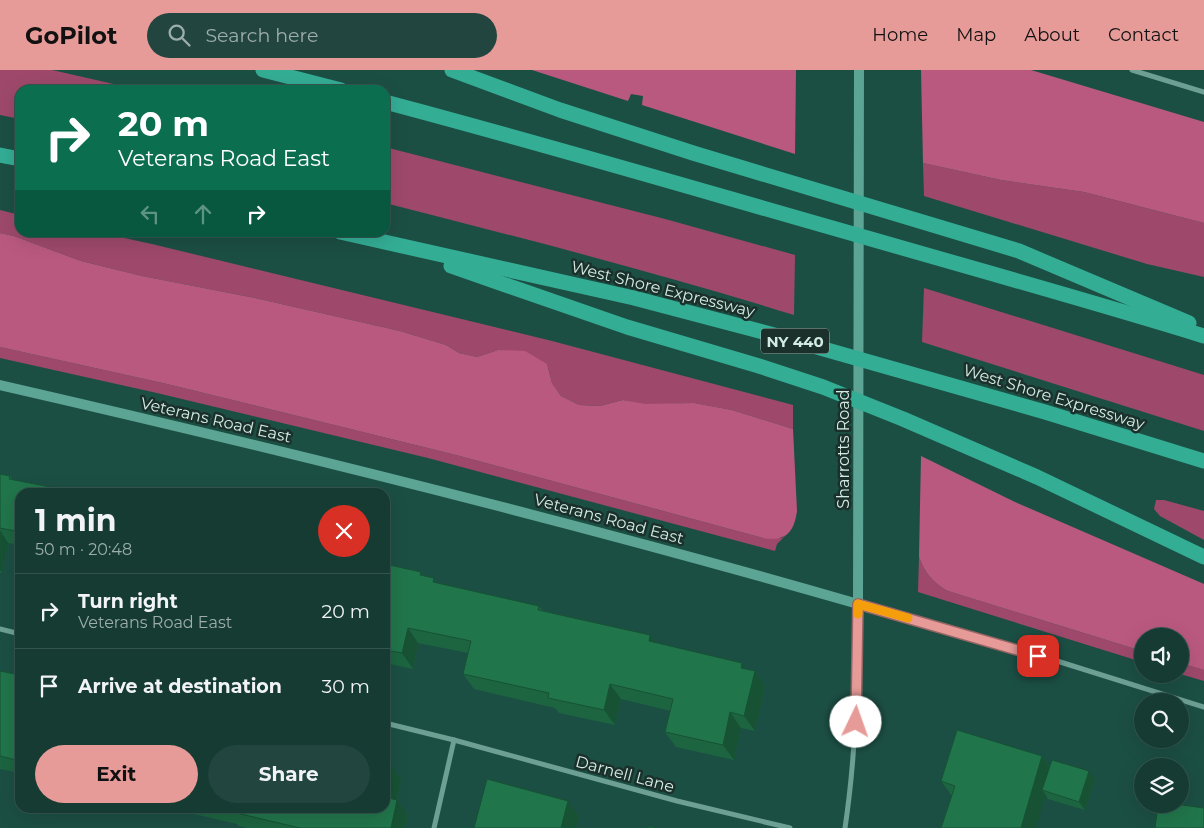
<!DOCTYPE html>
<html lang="en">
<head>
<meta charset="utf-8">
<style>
	:root { --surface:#153b33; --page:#22463f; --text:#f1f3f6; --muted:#9dadac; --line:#34554e; --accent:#e69b98 }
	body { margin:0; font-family:Montserrat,sans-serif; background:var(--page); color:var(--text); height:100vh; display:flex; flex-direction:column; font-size:19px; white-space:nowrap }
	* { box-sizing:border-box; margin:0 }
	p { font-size:16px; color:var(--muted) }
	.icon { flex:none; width:28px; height:28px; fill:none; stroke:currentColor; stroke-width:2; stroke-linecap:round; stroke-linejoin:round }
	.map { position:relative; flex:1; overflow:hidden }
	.side { position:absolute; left:15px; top:418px; width:375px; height:325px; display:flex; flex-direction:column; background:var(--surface); border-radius:15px; box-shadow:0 5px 20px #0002,0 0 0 1px var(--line) }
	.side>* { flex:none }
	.banner { position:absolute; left:15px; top:15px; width:375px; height:152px; border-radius:15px; box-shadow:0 5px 20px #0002,0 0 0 1px var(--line); background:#0b6e4f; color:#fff; overflow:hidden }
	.fabs { position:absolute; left:1134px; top:558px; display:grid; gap:10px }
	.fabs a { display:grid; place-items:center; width:55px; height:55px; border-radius:50%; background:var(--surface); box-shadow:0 5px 20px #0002,0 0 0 1px var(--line); font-size:25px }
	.pin { position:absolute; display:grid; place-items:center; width:42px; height:42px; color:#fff; margin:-21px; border-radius:10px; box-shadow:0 2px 8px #0006 }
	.me { position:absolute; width:55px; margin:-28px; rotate:3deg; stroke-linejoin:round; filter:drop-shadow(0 0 4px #0008) }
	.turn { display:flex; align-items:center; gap:18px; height:105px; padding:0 20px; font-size:22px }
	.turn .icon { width:65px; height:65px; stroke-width:2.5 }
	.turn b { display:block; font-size:35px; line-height:42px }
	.lanes { display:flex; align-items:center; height:48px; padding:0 20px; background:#0003; justify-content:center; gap:25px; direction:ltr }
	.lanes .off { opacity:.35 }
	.round { display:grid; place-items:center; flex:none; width:52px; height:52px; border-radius:26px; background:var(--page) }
	.overview { display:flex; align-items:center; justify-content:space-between; height:85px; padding:0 20px }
	h1 { font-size:30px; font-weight:700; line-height:38px }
	.primary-button { display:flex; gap:10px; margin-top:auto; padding:10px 20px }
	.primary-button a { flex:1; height:58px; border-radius:30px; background:var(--accent); color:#111; font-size:20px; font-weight:700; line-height:58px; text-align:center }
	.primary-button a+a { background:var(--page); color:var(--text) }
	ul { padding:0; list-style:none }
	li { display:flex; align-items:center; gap:15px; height:75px; padding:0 20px; border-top:1px solid var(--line) }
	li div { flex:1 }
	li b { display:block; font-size:19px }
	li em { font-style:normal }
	header { display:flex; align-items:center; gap:30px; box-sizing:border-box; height:70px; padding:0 25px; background:var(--accent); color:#111 }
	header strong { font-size:24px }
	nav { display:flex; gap:28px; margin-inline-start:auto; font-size:18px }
	.search { width:350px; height:45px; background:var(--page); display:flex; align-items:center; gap:12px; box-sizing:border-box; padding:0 18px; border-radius:28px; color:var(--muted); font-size:19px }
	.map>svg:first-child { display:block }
	.green { fill:#9e496b }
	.forest { fill:#ba597f }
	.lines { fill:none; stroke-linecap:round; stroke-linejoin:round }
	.street { stroke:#6da093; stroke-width:5 }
	.secondary { stroke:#5ca494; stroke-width:10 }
	.highway { stroke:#34ad95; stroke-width:15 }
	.wall { fill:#1c6540 }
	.shaded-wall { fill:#175234 }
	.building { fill:#21754b; stroke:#175234 }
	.route-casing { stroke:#966563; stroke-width:12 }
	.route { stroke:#e69b98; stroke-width:9 }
	.slow { stroke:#f59e0b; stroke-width:9 }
	.labels { text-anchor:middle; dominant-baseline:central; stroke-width:5; stroke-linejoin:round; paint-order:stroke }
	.shield { fill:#1b302b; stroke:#9bb3ac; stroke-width:1 }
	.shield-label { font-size:15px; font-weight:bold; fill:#d2ebe4 }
	.street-label { font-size:16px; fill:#d2ebe4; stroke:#1b302b }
</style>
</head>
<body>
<header>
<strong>GoPilot</strong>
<div class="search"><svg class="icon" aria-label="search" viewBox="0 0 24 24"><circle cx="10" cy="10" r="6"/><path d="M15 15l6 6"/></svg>Search here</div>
<nav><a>Home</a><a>Map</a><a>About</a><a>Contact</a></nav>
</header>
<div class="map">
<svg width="1204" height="758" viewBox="0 0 1204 758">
	<rect width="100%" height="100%" fill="#1c4f44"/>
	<!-- green -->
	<g class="green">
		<polygon points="0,0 52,0 140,20 20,20 20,49 0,45"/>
		<path d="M385 77 665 149 795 185 794 245C659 203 522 168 385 133Z"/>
		<polygon points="923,93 1001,110 1084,122 1204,153 1204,207 1147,194 924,126"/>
		<polygon points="0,140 20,145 20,162 101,163 152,174 552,271 793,335 793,359 732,340 694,333 645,335 623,330 600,336 579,335 561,326 552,313 547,294 498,280 477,287 459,283 446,275 400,261 255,228 142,206 81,191 14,166 0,163"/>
		<polygon points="924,218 1204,305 1204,361 922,272"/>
		<polygon points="0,277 167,314 456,385 763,468 782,468 790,461 777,474 775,481 428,388 157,323 0,288"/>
		<polygon points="1156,430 1164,430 1204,441 1204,470 1160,446 1154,439"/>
		<path d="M919 487C925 503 933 513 948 521L1142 581V592L918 522Z"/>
		<polygon points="1180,593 1204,600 1204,611 1180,604"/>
	</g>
	<!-- forest -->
	<g class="forest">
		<polygon points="532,0 796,0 795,84 642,35 643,26 631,24 628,31"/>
		<polygon points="921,0 1031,0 1204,52 1204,153 1084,122 1001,110 923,93"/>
		<path d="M0 163 14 166 81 191 142 206 255 228 400 261 446 275 459 283 477 287 498 280 525 281 547 294 552 313 561 326 579 335 600 336 623 330 645 334 694 333 732 340 793 359 797 441C794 462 786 472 763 468L456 385 167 314 0 277Z"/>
		<path d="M921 386 1015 432 1204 514V600L1180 593V566H1142V581L948 521C933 513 925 503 919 487Z"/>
	</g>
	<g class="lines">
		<!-- street -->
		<g class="street">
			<polyline points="1132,0 1204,22"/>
			<polyline points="0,559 20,564"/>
			<polyline points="385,653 454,670 677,731 790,758"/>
			<polyline points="434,758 454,670"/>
			<path d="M845 758C856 684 858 609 858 534L1057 591 1204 637"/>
		</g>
		<!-- secondary -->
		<path class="secondary" d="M0 315C288 381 574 452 858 534L859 0"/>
		<!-- highway -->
		<g class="highway">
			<polyline points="263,0 341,20"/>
			<polyline points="452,0 560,40 693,83 1019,181 1189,253"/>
			<path d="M385 32C548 75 709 123 871 169 982 201 1094 232 1204 266"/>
			<polyline points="0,85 20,89"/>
			<polyline points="340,162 634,228 778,266 1045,342 1204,391"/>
			<polyline points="451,196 627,257 759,296 823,317 903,349 1037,407 1204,487"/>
		</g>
	</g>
	<!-- wall -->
	<g class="wall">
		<polygon points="0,404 10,406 20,422 20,475 8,473 2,503 0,503"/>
		<polygon points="385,494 423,505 437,513 539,536 542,540 755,601 765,616 755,661 741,658 734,690 676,677 665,662 671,641 621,629 615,655 559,643 555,638 474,619 463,604 468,583 418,573 413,599 385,593"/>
		<polygon points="0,601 20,605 20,703 0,699"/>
		<polygon points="1042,686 1050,697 1095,709 1085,740 1048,729 1046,725 952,726 941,711"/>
		<polygon points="401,710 397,730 408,745 405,758 247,758 239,756 237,754 168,738 385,738"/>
	</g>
	<!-- shaded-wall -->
	<g class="shaded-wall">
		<polygon points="0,460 8,473 2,503 0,500"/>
		<polygon points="408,558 418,573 413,599 402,583"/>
		<polygon points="650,565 661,580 649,571"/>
		<polygon points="742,593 753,608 741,598"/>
		<polygon points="755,601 765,616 755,661 744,646"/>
		<polygon points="610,614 621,629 615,655 604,640"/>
		<polygon points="730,642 741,658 734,690 723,675"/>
		<polygon points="1042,686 1053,702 1042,720 1046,725 1036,758 1021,758"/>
		<polygon points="391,695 401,710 394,742 385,729 385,719"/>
		<polygon points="1089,701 1095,709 1085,740 1079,732"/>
		<polygon points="397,730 408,745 405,758 391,758"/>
		<polygon points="568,731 579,747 576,758 561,758"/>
	</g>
	<!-- building -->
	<g class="building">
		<polygon points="0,404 10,406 9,409 76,422 20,422 20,462 0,458"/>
		<polygon points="385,494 421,502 420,505 434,508 433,512 539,536 538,540 650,565 649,571 742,593 741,598 755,601 744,646 730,642 723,675 665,662 673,629 610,614 604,640 548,628 549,623 463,604 471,571 408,558 402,583 385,580"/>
		<polygon points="0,601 20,605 20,691 0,686"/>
		<polygon points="957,660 1042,686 1021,758 941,758 955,716 941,711"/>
		<polygon points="1052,690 1089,701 1079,732 1042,720"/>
		<polygon points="385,693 391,695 385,719"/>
		<polygon points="487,709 568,731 561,758 474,758"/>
		<polygon points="385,727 397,730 391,758 300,758 228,741 229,739 223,738 385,738"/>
		<polygon points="1158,734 1175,734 1204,738 1204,758 1155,758"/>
		<polygon points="649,756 657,758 648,758"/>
	</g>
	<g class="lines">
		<defs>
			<polyline id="route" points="856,652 858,534 1038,586"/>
		</defs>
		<!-- route casing -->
		<use href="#route" class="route-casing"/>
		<!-- route -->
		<use href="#route" class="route"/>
		<!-- slow -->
		<polyline class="slow" points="858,544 858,534 908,548"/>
	</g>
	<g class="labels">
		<!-- shield labels -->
		<rect class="shield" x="761" y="258.5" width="68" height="25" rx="4"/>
		<g class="shield-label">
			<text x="795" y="271">NY 440</text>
		</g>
		<!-- street labels -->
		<g class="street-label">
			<text transform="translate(663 219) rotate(14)">West Shore Expressway</text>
			<text transform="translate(1054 327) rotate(17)">West Shore Expressway</text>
			<text transform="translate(216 350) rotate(13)">Veterans Road East</text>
			<text transform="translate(843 379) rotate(-90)">Sharrotts Road</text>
			<text transform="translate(609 449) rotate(15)">Veterans Road East</text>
			<text transform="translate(625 704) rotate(15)">Darnell Lane</text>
		</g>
	</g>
</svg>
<div class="fabs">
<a><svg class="icon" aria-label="sound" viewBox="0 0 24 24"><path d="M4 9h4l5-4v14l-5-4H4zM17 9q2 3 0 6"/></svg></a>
<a><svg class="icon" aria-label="search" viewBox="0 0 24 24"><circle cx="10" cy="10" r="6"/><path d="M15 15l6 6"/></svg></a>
<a><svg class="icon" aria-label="layers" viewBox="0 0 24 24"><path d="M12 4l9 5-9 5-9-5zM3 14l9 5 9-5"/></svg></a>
</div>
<div class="pin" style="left:1038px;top:586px;background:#d93025"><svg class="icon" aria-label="arrive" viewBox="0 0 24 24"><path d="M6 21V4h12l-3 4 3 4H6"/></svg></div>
<svg class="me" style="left:856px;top:652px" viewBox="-20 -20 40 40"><circle r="19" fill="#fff"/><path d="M0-13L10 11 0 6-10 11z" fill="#e69b98"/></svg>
<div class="banner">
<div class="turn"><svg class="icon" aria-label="right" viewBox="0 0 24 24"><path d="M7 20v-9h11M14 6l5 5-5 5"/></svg><div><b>20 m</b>Veterans Road East</div></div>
<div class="lanes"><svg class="icon off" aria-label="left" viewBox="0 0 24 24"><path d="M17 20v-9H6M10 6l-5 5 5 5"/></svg><svg class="icon off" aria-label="ahead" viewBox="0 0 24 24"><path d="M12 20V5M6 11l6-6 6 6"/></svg><svg class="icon" aria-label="right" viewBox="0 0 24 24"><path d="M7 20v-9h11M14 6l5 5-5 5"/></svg></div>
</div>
<section class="side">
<div class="overview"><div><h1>1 min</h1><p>50 m · 20:48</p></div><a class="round" style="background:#d93025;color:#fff"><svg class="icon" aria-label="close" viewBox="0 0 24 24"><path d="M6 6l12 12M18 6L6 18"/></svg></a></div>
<ul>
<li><svg class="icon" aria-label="right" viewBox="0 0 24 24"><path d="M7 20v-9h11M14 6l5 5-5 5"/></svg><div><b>Turn right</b><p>Veterans Road East</p></div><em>20 m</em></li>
<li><svg class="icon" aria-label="arrive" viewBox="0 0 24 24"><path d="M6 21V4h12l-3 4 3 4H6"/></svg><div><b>Arrive at destination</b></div><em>30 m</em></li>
</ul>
<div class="primary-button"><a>Exit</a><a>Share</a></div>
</section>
</div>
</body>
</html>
